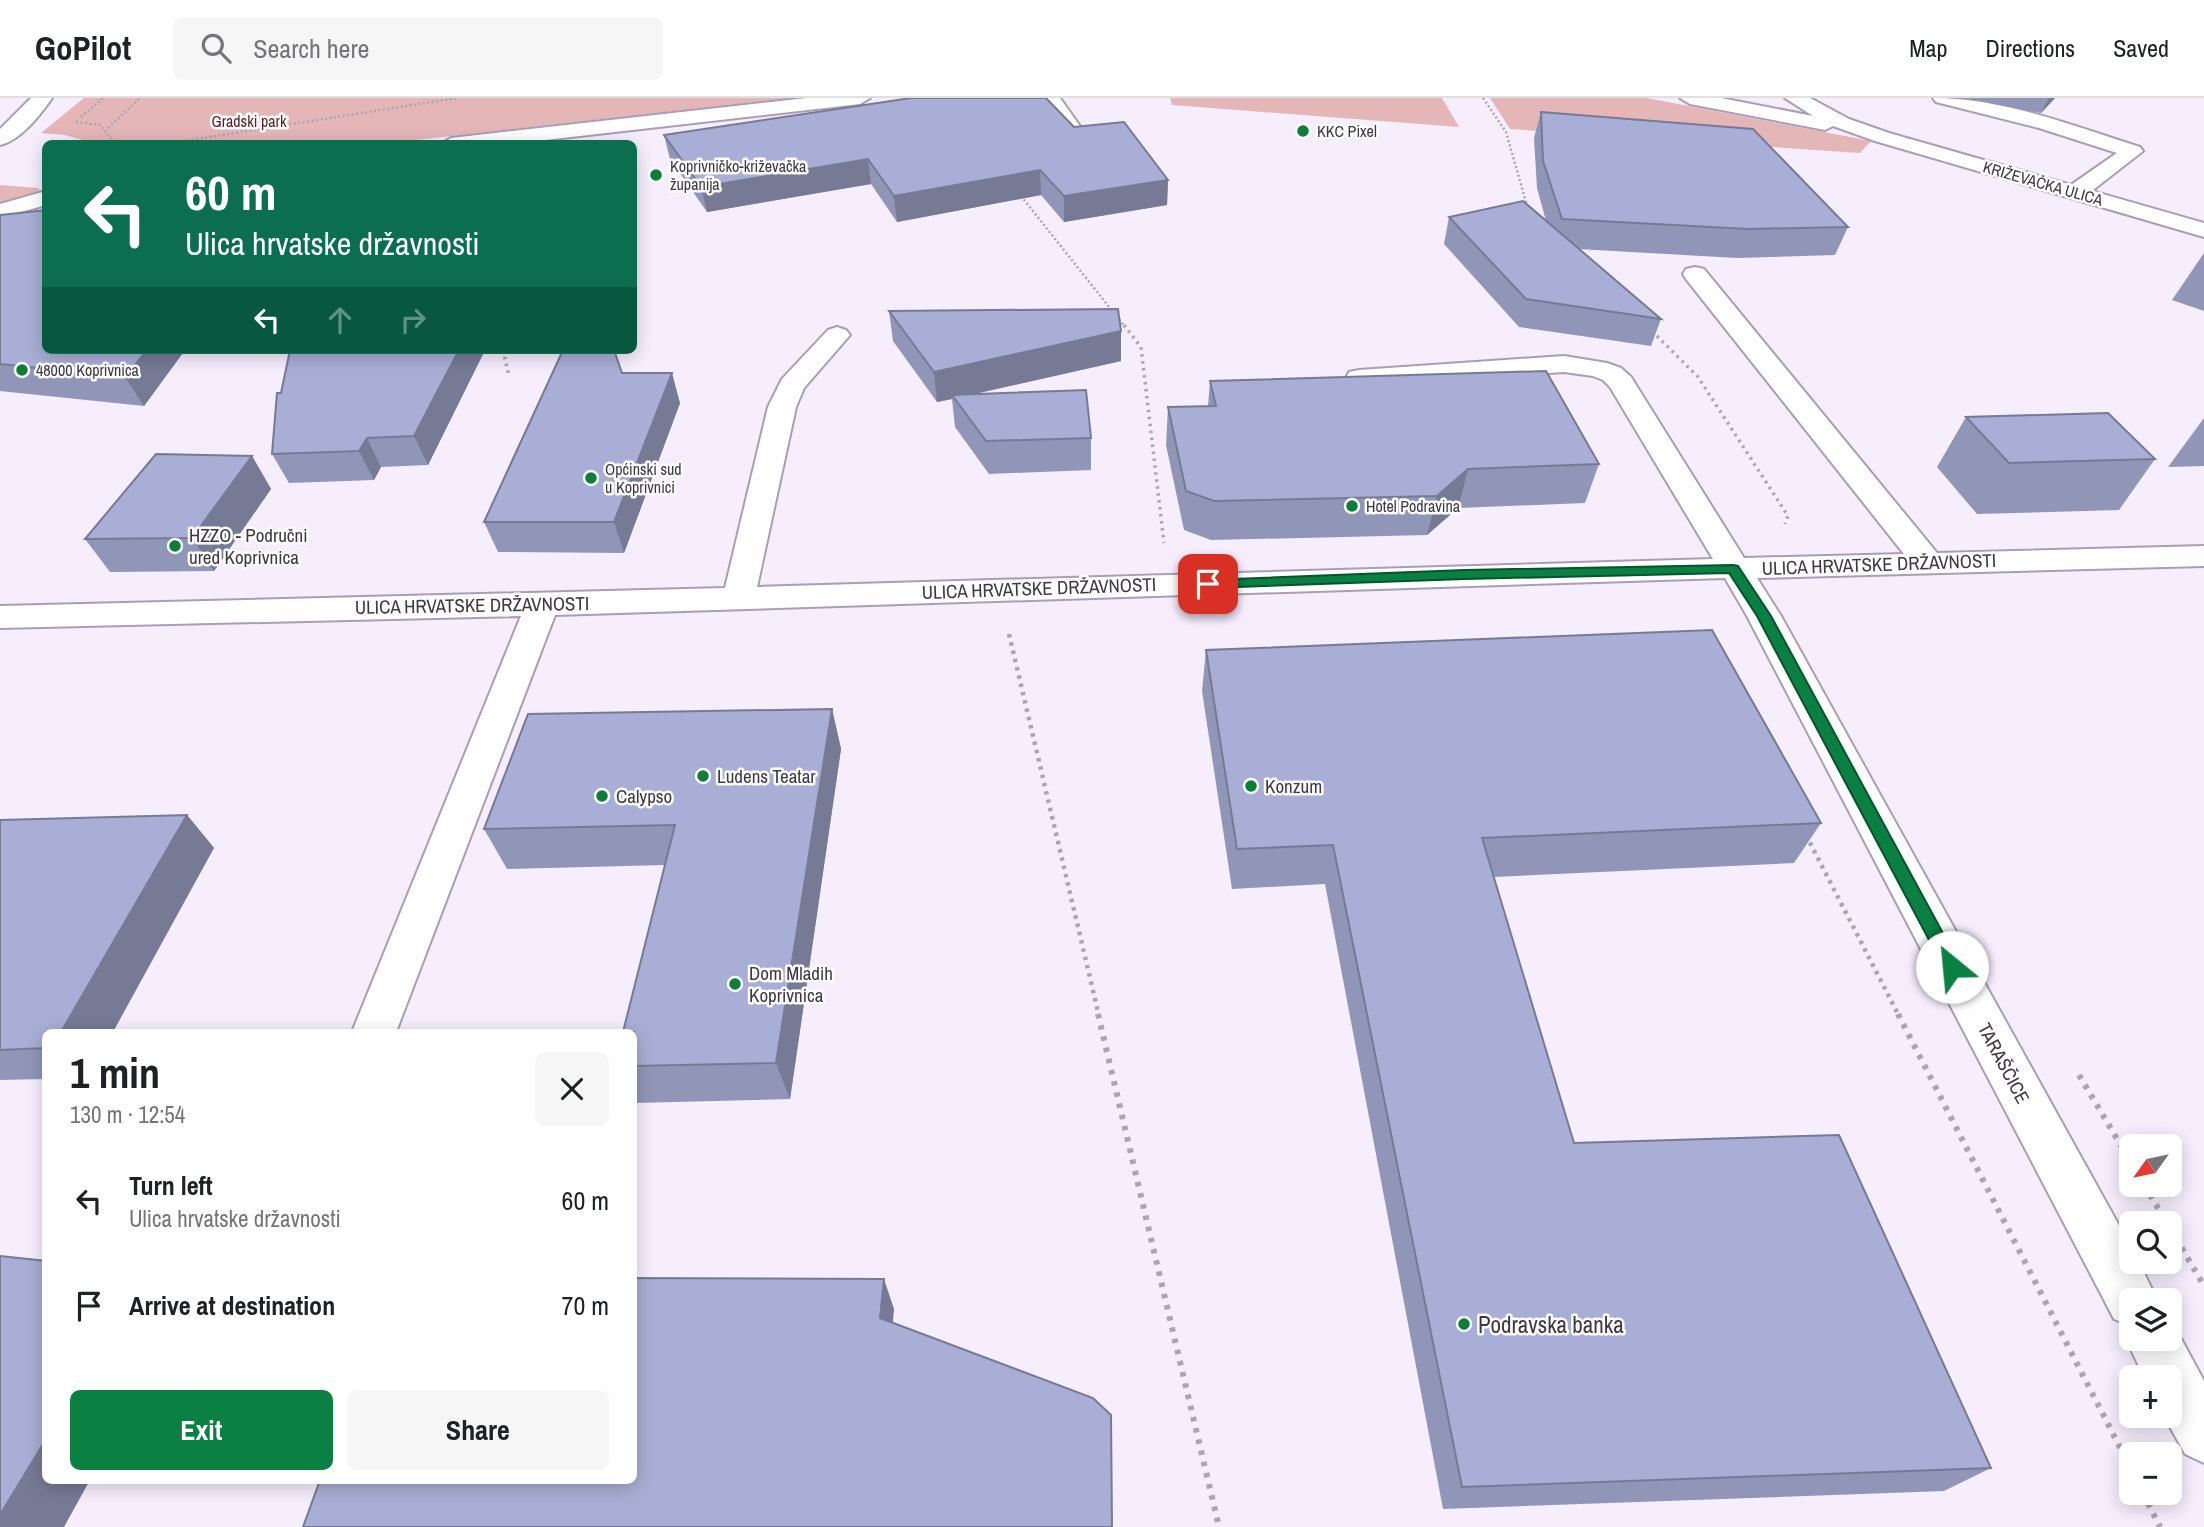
<!DOCTYPE html>
<html lang="en">
<head>
<meta charset="utf-8">
<style>
	:root { --surface:#fff; --page:#f6f6f6; --text:#202124; --muted:#757577; --line:#e0e0e0; --accent:#0b8043 }
	body { margin:0; font-family:"Archivo Narrow",sans-serif; background:var(--page); color:var(--text); height:100vh; display:flex; flex-direction:column; font-size:26px; white-space:nowrap }
	* { box-sizing:border-box; margin:0 }
	p { font-size:23px; color:var(--muted) }
	.icon { flex:none; width:38px; height:38px; fill:none; stroke:currentColor; stroke-width:2; stroke-linecap:round; stroke-linejoin:round }
	.map { position:relative; flex:1; overflow:hidden }
	.sheet { position:absolute; left:42px; top:931px; width:595px; height:455px; display:flex; flex-direction:column; background:var(--surface); border-radius:10px; box-shadow:0 4px 18px #0003 }
	.sheet>* { flex:none }
	.banner { position:absolute; left:42px; top:42px; width:595px; height:214px; border-radius:10px; box-shadow:0 4px 18px #0003; background:#0b6e4f; color:#fff; overflow:hidden }
	.needle { width:46px; rotate:237deg }
	.tools { position:absolute; left:2119px; top:1036px; display:grid; gap:14px }
	.tools a { display:grid; place-items:center; width:63px; height:63px; border-radius:10px; background:var(--surface); box-shadow:0 4px 18px #0003; font-size:35px }
	.pin { position:absolute; display:grid; place-items:center; width:60px; height:60px; color:#fff; margin:-30px; border-radius:14px; box-shadow:0 4px 10px #0006 }
	.me { position:absolute; width:77px; margin:-38px; rotate:332deg; stroke-linejoin:round; filter:drop-shadow(0 0 5px #0008) }
	.turn { display:flex; align-items:center; gap:24px; height:147px; padding:0 28px; font-size:32px }
	.turn .icon { width:91px; height:91px; stroke-width:2.5 }
	.turn b { display:block; font-size:49px; line-height:60px }
	.lanes { display:flex; align-items:center; height:66px; padding:0 28px; background:#0003; justify-content:center; gap:35px; direction:ltr }
	.lanes .off { opacity:.35 }
	.round { display:grid; place-items:center; flex:none; width:74px; height:74px; border-radius:10px; background:var(--page) }
	.head { display:flex; align-items:center; justify-content:space-between; height:119px; padding:0 28px }
	h1 { font-size:42px; font-weight:800; line-height:52px }
	.primary-button { display:flex; gap:14px; margin-top:auto; padding:14px 28px }
	.primary-button a { flex:1; height:80px; border-radius:10px; background:var(--accent); color:#fff; font-size:28px; font-weight:800; line-height:80px; text-align:center }
	.primary-button a+a { background:var(--page); color:var(--text) }
	ul { padding:0; list-style:none }
	li { display:flex; align-items:center; gap:21px; height:105px; padding:0 28px }
	li div { flex:1 }
	li b { display:block; font-size:26px }
	li em { font-style:normal }
	header { display:flex; align-items:center; gap:42px; box-sizing:border-box; height:98px; padding:0 35px; background:var(--surface); border-bottom:2px solid var(--line) }
	header strong { font-size:33px }
	nav { display:flex; gap:38px; margin-inline-start:auto; font-size:24px }
	.search { width:490px; height:63px; background:var(--page); display:flex; align-items:center; gap:18px; box-sizing:border-box; padding:0 24px; border-radius:10px; color:var(--muted); font-size:26px }
	.map>svg:first-child { display:block }
	.green { fill:#e5b6b8 }
	.lines { fill:none; stroke-linecap:round; stroke-linejoin:round }
	.minor-casing { stroke:#aa9db5; stroke-width:4 }
	.major-casing { stroke:#aa9db5; stroke-width:4 }
	.path-far3 { stroke:#aca4b2; stroke-width:2.5; stroke-dasharray:2 2.5; stroke-linecap:butt }
	.path-far2 { stroke:#aca4b2; stroke-width:3.5; stroke-dasharray:2.5 4.5; stroke-linecap:butt }
	.path-far1 { stroke:#aca4b2; stroke-width:4.5; stroke-dasharray:3.5 5; stroke-linecap:butt }
	.path { stroke:#aca4b2; stroke-width:6; stroke-dasharray:4.5 7; stroke-linecap:butt }
	.minor { fill:#fff; fill-rule:evenodd }
	.major { fill:#fff; fill-rule:evenodd }
	.wall { fill:#9096b7 }
	.shaded-wall { fill:#767a95 }
	.building { fill:#a8aed5; stroke:#767a95; stroke-width:2 }
	.route { fill:#0b8043; stroke:#07532c; stroke-width:2 }
	.poi-dot { fill:#0c7e35; stroke:#fefefe; stroke-width:2.5 }
	.labels { text-anchor:middle; dominant-baseline:central; stroke-width:5; stroke-linejoin:round; paint-order:stroke }
	.far-park-label { font-size:16px; fill:#591e27; stroke:#fefefe }
	.far-poi-label { font-size:16px; fill:#3e3843; stroke:#fefefe; text-anchor:start }
	.far-street-label { font-size:16px; fill:#3e3843; stroke:#fefefe }
	.poi-label { font-size:19px; fill:#3e3843; stroke:#fefefe; text-anchor:start }
	.street-label { font-size:19px; fill:#3e3843; stroke:#fefefe }
	.near-poi-label { font-size:23px; fill:#3e3843; stroke:#fefefe; text-anchor:start }
</style>
</head>
<body>
<header>
<strong>GoPilot</strong>
<div class="search"><svg class="icon" aria-label="search" viewBox="0 0 24 24"><circle cx="10" cy="10" r="6"/><path d="M15 15l6 6"/></svg>Search here</div>
<nav><a>Map</a><a>Directions</a><a>Saved</a></nav>
</header>
<div class="map">
<svg width="2204" height="1429" viewBox="0 0 2204 1429">
	<rect width="100%" height="100%" fill="#f6edfd"/>
	<!-- green -->
	<g class="green">
		<polygon points="84,0 793,0 389,45 97,46 65,37 41,35"/>
		<polygon points="1170,0 1442,0 1459,29 1172,7"/>
		<polygon points="1490,0 1647,0 1871,43 1860,55 1510,31"/>
		<polygon points="0,87 38,90 40,93 0,108"/>
	</g>
	<g class="lines">
		<defs>
			<g id="minor">
				<path d="M31 0H52C40 17 21 42 0 47V31Z"/>
				<polygon points="1040,0 1060,0 1089,41 1086,45 1072,45"/>
				<path d="M1933 0C2003 0 2074 28 2140 49L2143 53 2084 99H2068L2065 94 2068 89 2117 55 2039 30 1936 4Z"/>
				<polygon points="1695,169 1704,171 1937,455 2204,448 2204,468 1757,480 1781,518 2132,1151 2132,1164 2139,1164 2157,1202 2132,1202 2132,1241 2170,1241 2171,1222 2204,1283 2204,1365 2185,1356 2164,1318 2170,1318 2170,1279 2144,1279 2126,1241 2131,1228 2114,1221 1747,518 1725,480 555,517 396,934 352,934 521,518 0,530 0,508 725,490 768,309 782,281 828,232 837,229 846,232 850,237 804,290 796,309 757,489 1713,461 1610,289 1603,282 1593,278 1564,274 1359,288 1349,286 1346,280 1349,274 1359,272 1564,258 1607,265 1621,270 1631,279 1744,460 1904,456 1686,181 1683,176 1686,171"/>
			</g>
			<g id="major">
				<polygon points="807,0 870,0 860,6 510,46 441,46 451,40"/>
				<polygon points="1680,0 1721,0 1813,18 1785,0 1810,0 1849,21 1889,35 2204,125 2204,139 1875,43 1833,28 1825,32 1690,6"/>
				<polygon points="46,93 46,107 0,120 0,106"/>
			</g>
		</defs>
		<!-- minor casing -->
		<use href="#minor" class="minor-casing"/>
		<!-- major casing -->
		<use href="#major" class="major-casing"/>
		<!-- path-far3 -->
		<g class="path-far3">
			<polyline points="1483,0 1506,34 1528,111"/>
			<polyline points="81,19 103,0"/>
			<polyline points="76,24 100,27 116,46"/>
			<polyline points="108,30 140,0"/>
			<polyline points="165,46 457,0"/>
			<polyline points="1021,98 1125,229"/>
		</g>
		<!-- path-far2 -->
		<g class="path-far2">
			<polyline points="1124,227 1141,249 1164,445"/>
			<polyline points="1652,233 1698,279 1788,418 1785,426"/>
			<polyline points="503,252 509,278"/>
		</g>
		<!-- path-far1 -->
		<g class="path-far1">
			<polyline points="1009,536 1099,918"/>
			<polyline points="1806,737 1899,918"/>
		</g>
		<!-- path -->
		<g class="path">
			<polyline points="1098,916 1219,1429"/>
			<polyline points="1898,916 2132,1373"/>
			<polyline points="2079,977 2132,1066"/>
			<polyline points="2144,1087 2167,1125"/>
			<polyline points="2170,1130 2204,1188"/>
			<polyline points="2143,1395 2160,1429"/>
		</g>
		<!-- minor -->
		<use href="#minor" class="minor"/>
		<!-- major -->
		<use href="#major" class="major"/>
	</g>
	<!-- wall -->
	<g class="wall">
		<polygon points="1964,0 2055,0 2041,15"/>
		<polygon points="1541,14 1848,129 1835,157 1737,160 1578,151 1661,221 1651,248 1519,229 1444,146 1449,119 1546,123 1537,90 1534,40"/>
		<polygon points="1074,29 1168,82 1167,107 1064,124 1041,97 897,124 871,86 707,114 670,61 664,37"/>
		<polygon points="0,117 46,252 185,252 144,308 0,293"/>
		<polygon points="2204,155 2204,213 2172,202"/>
		<polygon points="889,213 1121,233 1121,263 975,296 1091,340 1091,372 989,376 955,329 952,301 937,304 893,243"/>
		<polygon points="290,252 485,252 428,367 381,369 374,382 289,385 272,356 281,295"/>
		<polygon points="622,275 680,305 624,455 498,454 484,424"/>
		<polygon points="1210,283 1599,366 1585,405 1458,410 1427,437 1211,442 1184,432 1166,347 1168,309 1208,308"/>
		<polygon points="1966,319 2155,361 2119,412 1977,416 1937,369"/>
		<polygon points="2204,320 2204,368 2168,369"/>
		<polygon points="252,358 271,391 214,473 110,474 85,441"/>
		<polygon points="1206,552 1821,725 1794,765 1494,779 1574,1045 1991,1370 1944,1393 1443,1411 1325,786 1232,791 1202,593"/>
		<polygon points="832,611 841,651 790,1001 635,1005 634,1002 634,934 665,767 507,771 484,731"/>
		<polygon points="187,717 214,750 46,934 46,981 0,982 0,722"/>
	</g>
	<!-- shaded-wall -->
	<g class="shaded-wall">
		<polygon points="2049,0 2055,0 2041,15"/>
		<polygon points="868,61 871,86 707,114 701,89"/>
		<polygon points="1040,72 1041,97 897,124 894,98"/>
		<polygon points="1168,82 1167,107 1064,124 1064,98"/>
		<polygon points="1121,233 1121,263 955,300 952,297 952,301 937,304 934,274"/>
		<polygon points="147,252 185,252 144,308 125,279"/>
		<polygon points="459,252 485,252 428,367 414,338"/>
		<polygon points="672,275 680,305 624,455 614,424"/>
		<polygon points="367,340 381,369 374,382 359,353"/>
		<polygon points="252,358 271,391 214,473 192,440"/>
		<polygon points="1468,371 1458,410 1427,437 1437,398"/>
		<polygon points="832,611 841,651 790,1001 776,965"/>
		<polygon points="187,717 214,750 113,934 61,934"/>
		<polygon points="884,1181 894,1211 891,1249 880,1220"/>
		<polygon points="46,1341 46,1382 90,1382 64,1429 0,1429 0,1417"/>
	</g>
	<!-- building -->
	<g class="building">
		<polygon points="911,0 1046,0 1074,29 1124,24 1168,82 1064,98 1040,72 894,98 868,61 701,89 664,37"/>
		<polygon points="1541,14 1753,31 1848,129 1748,131 1562,121 1543,63"/>
		<polygon points="1523,103 1661,221 1526,201 1449,119"/>
		<polygon points="46,112 46,252 147,252 125,279 0,266 0,117"/>
		<polygon points="1118,211 1121,233 934,274 889,213"/>
		<polygon points="290,252 459,252 414,338 367,340 359,353 272,356 277,295 281,295"/>
		<polygon points="563,252 614,252 622,275 672,275 614,424 484,424"/>
		<polygon points="1546,273 1599,366 1468,371 1437,398 1214,403 1186,393 1168,309 1216,308 1210,283"/>
		<polygon points="1086,292 1091,340 986,343 952,297"/>
		<polygon points="2108,315 2155,361 2009,365 1966,319"/>
		<polygon points="156,356 252,358 192,440 85,441"/>
		<polygon points="1712,532 1821,725 1482,740 1574,1045 1839,1037 1991,1370 1462,1389 1333,747 1237,751 1206,552"/>
		<polygon points="832,611 776,965 634,968 634,934 623,934 675,727 484,731 528,616"/>
		<polygon points="187,717 61,934 46,934 46,950 0,952 0,722"/>
		<polygon points="0,1158 46,1163 46,1341 0,1417"/>
		<polygon points="634,1180 884,1181 880,1220 1093,1300 1111,1317 1112,1429 303,1429 320,1382 634,1382"/>
	</g>
	<!-- route -->
	<polygon class="route" points="1733,467 1738,468 1771,518 1958,863 1961,869 1958,874 1952,876 1946,874 1757,518 1729,475 1465,481 1208,490 1202,486 1208,482 1465,472"/>
	<!-- markers -->
	<g class="poi-dot">
		<circle cx="1303" cy="33" r="7"/>
		<circle cx="656" cy="77" r="7"/>
		<circle cx="22" cy="272" r="7"/>
		<circle cx="591" cy="380" r="7"/>
		<circle cx="1352" cy="408" r="7"/>
		<circle cx="175" cy="448" r="7"/>
		<circle cx="703" cy="678" r="7"/>
		<circle cx="1251" cy="688" r="7"/>
		<circle cx="602" cy="698" r="7"/>
		<circle cx="735" cy="886" r="7"/>
		<circle cx="1464" cy="1226" r="7"/>
	</g>
	<g class="labels">
		<!-- far-park labels -->
		<g class="far-park-label">
			<text x="249" y="23">Gradski park</text>
		</g>
		<!-- far-poi labels -->
		<g class="far-poi-label">
			<text x="1317" y="33">KKC Pixel</text>
			<text x="670" y="68">Koprivničko-križevačka<tspan x="670" dy="18">županija</tspan></text>
			<text x="36" y="272">48000 Koprivnica</text>
			<text x="605" y="371">Općinski sud<tspan x="605" dy="18">u Koprivnici</tspan></text>
			<text x="1366" y="408">Hotel Podravina</text>
		</g>
		<!-- far-street labels -->
		<g class="far-street-label">
			<text transform="translate(2043 85) rotate(16)">KRIŽEVAČKA ULICA</text>
		</g>
		<!-- poi labels -->
		<g class="poi-label">
			<text x="189" y="437">HZZO - Područni<tspan x="189" dy="22">ured Koprivnica</tspan></text>
			<text x="717" y="678">Ludens Teatar</text>
			<text x="1265" y="688">Konzum</text>
			<text x="616" y="698">Calypso</text>
			<text x="749" y="875">Dom Mladih<tspan x="749" dy="22">Koprivnica</tspan></text>
		</g>
		<!-- street labels -->
		<g class="street-label">
			<text transform="translate(1879 466) rotate(-2)">ULICA HRVATSKE DRŽAVNOSTI</text>
			<text transform="translate(1039 490) rotate(-2)">ULICA HRVATSKE DRŽAVNOSTI</text>
			<text transform="translate(472 507) rotate(-1)">ULICA HRVATSKE DRŽAVNOSTI</text>
			<text transform="translate(2004 965) rotate(62)">TARAŠČICE</text>
		</g>
		<!-- near-poi labels -->
		<g class="near-poi-label">
			<text x="1478" y="1226">Podravska banka</text>
		</g>
	</g>
</svg>
<div class="tools">
<a><svg class="needle" viewBox="-14 -14 28 28"><path d="M0-13l5 13h-10z" fill="#e53935"/><path d="M0 13l5-13h-10z" fill="#757577"/></svg></a>
<a><svg class="icon" aria-label="search" viewBox="0 0 24 24"><circle cx="10" cy="10" r="6"/><path d="M15 15l6 6"/></svg></a>
<a><svg class="icon" aria-label="layers" viewBox="0 0 24 24"><path d="M12 4l9 5-9 5-9-5zM3 14l9 5 9-5"/></svg></a>
<a>+</a>
<a>−</a>
</div>
<div class="pin" style="left:1208px;top:486px;background:#d93025"><svg class="icon" aria-label="arrive" viewBox="0 0 24 24"><path d="M6 21V4h12l-3 4 3 4H6"/></svg></div>
<svg class="me" style="left:1952px;top:869px" viewBox="-20 -20 40 40"><circle r="19" fill="#fff"/><path d="M0-13L10 11 0 6-10 11z" fill="#0b8043"/></svg>
<div class="banner">
<div class="turn"><svg class="icon" aria-label="left" viewBox="0 0 24 24"><path d="M17 20v-9H6M10 6l-5 5 5 5"/></svg><div><b>60 m</b>Ulica hrvatske državnosti</div></div>
<div class="lanes"><svg class="icon" aria-label="left" viewBox="0 0 24 24"><path d="M17 20v-9H6M10 6l-5 5 5 5"/></svg><svg class="icon off" aria-label="ahead" viewBox="0 0 24 24"><path d="M12 20V5M6 11l6-6 6 6"/></svg><svg class="icon off" aria-label="right" viewBox="0 0 24 24"><path d="M7 20v-9h11M14 6l5 5-5 5"/></svg></div>
</div>
<section class="sheet">
<div class="head"><div><h1>1 min</h1><p>130 m · 12:54</p></div><a class="round"><svg class="icon" aria-label="close" viewBox="0 0 24 24"><path d="M6 6l12 12M18 6L6 18"/></svg></a></div>
<ul>
<li><svg class="icon" aria-label="left" viewBox="0 0 24 24"><path d="M17 20v-9H6M10 6l-5 5 5 5"/></svg><div><b>Turn left</b><p>Ulica hrvatske državnosti</p></div><em>60 m</em></li>
<li><svg class="icon" aria-label="arrive" viewBox="0 0 24 24"><path d="M6 21V4h12l-3 4 3 4H6"/></svg><div><b>Arrive at destination</b></div><em>70 m</em></li>
</ul>
<div class="primary-button"><a>Exit</a><a>Share</a></div>
</section>
</div>
</body>
</html>
